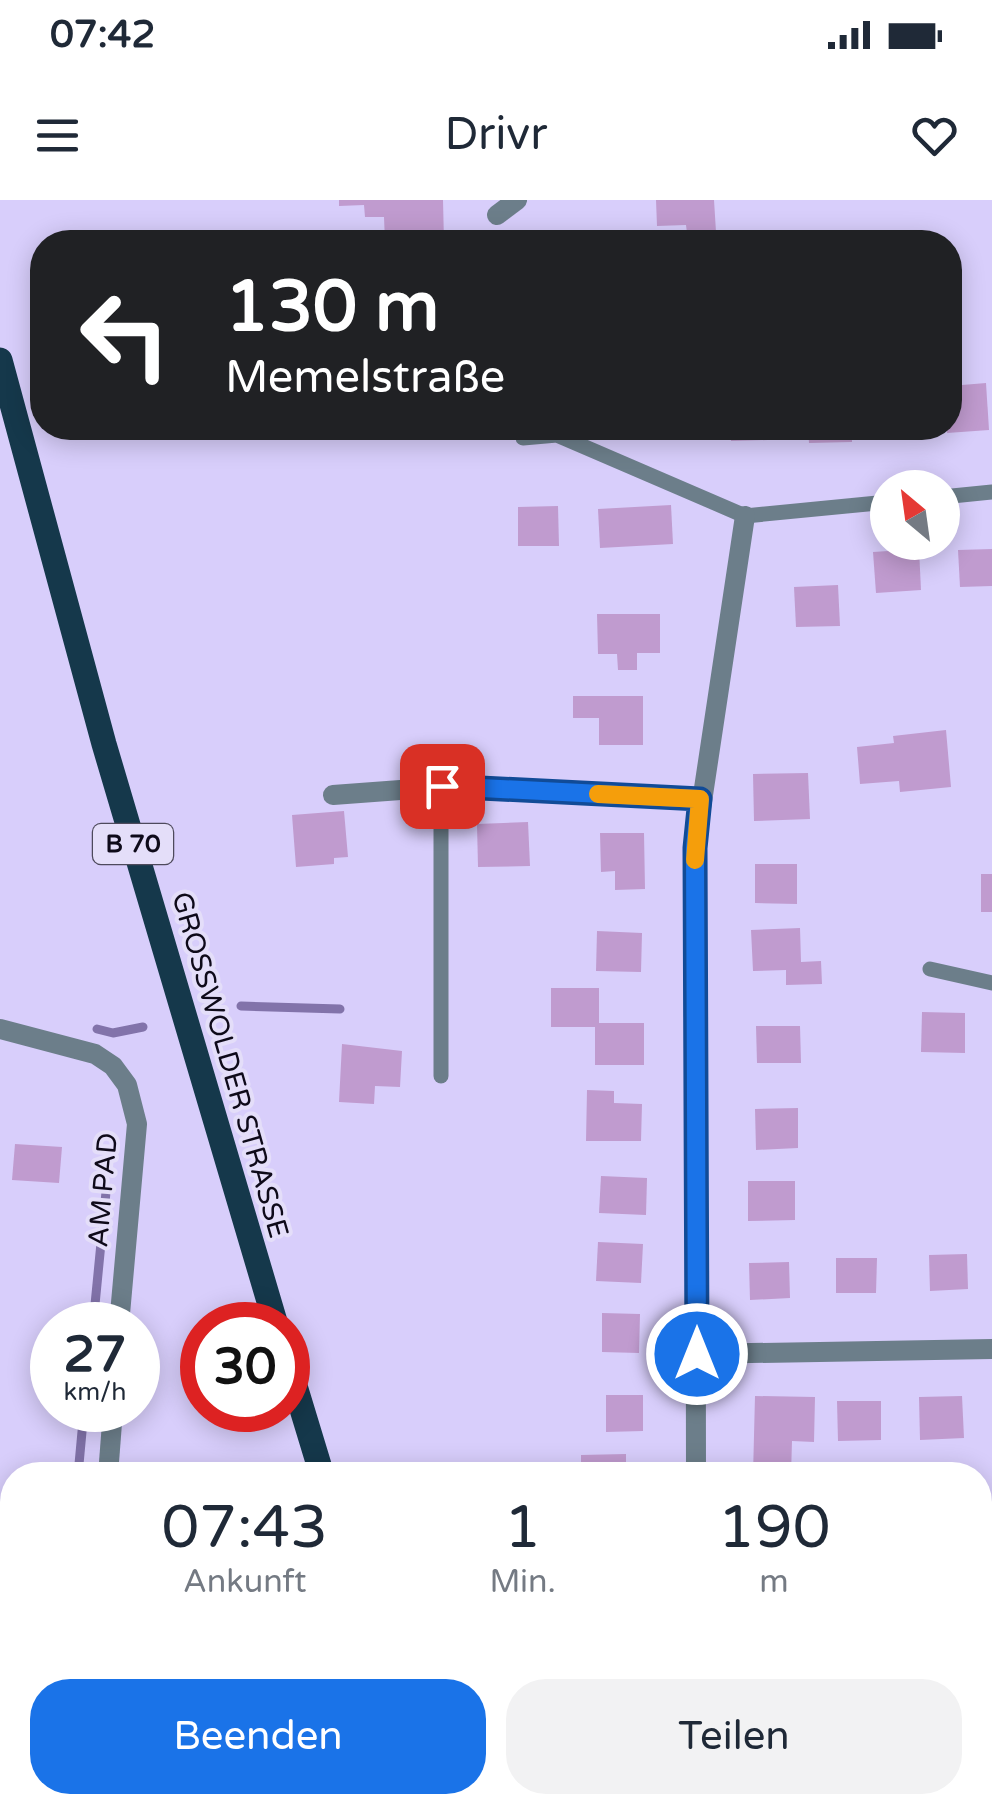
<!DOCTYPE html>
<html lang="de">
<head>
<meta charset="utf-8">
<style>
	:root { --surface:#fff; --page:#f2f2f3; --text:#1f2937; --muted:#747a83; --accent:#1a73e8 }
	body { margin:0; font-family:"Varela Round",sans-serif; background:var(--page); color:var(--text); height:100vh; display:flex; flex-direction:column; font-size:38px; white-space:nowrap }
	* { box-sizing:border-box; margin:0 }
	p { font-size:32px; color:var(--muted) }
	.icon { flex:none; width:55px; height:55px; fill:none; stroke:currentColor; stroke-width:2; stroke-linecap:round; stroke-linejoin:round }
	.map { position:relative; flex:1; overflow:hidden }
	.side { position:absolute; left:0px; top:1262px; width:992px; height:352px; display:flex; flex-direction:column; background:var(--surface); border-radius:40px 40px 0 0; box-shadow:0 5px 25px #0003 }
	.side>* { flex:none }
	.guide { position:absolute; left:30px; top:30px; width:932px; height:210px; border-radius:40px; box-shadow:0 5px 25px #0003; background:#202124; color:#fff; overflow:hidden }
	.needle { width:65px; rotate:331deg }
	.controls { position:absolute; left:870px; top:270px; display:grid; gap:20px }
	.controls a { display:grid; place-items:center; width:90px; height:90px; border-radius:50%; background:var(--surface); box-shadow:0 5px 25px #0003; font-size:50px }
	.speed { position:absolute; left:30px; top:1102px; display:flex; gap:20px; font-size:50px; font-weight:700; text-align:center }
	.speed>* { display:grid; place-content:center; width:130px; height:130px; border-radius:50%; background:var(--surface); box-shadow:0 5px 25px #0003; line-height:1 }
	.speed small { font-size:25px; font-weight:400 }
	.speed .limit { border:15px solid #d22; background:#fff; color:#111 }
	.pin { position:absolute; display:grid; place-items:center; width:85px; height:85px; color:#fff; margin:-42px; border-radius:20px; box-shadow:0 5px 15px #0006 }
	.me { position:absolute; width:110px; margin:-55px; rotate:0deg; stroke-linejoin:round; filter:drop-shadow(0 0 8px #0008) }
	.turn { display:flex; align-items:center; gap:35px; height:210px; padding:0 30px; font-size:45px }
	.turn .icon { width:130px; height:130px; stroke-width:2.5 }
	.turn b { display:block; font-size:70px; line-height:85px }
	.eta { display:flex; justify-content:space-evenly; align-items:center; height:170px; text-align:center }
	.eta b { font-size:60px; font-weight:600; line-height:70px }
	.button { display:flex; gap:20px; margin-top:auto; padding:20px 30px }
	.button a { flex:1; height:115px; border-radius:40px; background:var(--accent); color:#fff; font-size:40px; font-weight:600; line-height:115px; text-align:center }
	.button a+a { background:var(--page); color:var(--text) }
	.status { display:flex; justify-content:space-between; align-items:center; height:70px; padding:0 50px; background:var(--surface); direction:ltr }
	.status svg { height:28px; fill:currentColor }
	header { display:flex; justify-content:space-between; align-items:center; height:130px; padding:0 30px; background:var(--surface); font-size:45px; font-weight:600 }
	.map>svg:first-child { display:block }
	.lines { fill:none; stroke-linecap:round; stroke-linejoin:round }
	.stream { stroke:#8273aa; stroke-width:9 }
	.building { fill:#c09bcf }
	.lane { stroke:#6c7e8a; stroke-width:15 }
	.street { stroke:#6c7e8a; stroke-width:20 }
	.primary { stroke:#15384b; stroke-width:25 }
	.route-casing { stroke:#114b97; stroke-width:25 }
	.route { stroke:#1a73e8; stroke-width:18 }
	.slow { stroke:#f59e0b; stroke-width:18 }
	.labels { text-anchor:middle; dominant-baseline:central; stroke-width:8; stroke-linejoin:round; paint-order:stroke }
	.shield { fill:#e4def9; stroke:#4e4a5c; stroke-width:2.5 }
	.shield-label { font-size:25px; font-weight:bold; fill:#0e0a19 }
	.street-label { font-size:28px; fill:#0e0a19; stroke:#e4def9 }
</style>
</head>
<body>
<div class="status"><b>07:42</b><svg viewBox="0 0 49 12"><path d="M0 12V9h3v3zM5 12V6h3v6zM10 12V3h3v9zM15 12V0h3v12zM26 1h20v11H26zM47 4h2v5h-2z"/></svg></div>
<header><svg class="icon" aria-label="menu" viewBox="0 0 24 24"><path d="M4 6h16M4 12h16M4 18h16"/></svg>Drivr<svg class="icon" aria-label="heart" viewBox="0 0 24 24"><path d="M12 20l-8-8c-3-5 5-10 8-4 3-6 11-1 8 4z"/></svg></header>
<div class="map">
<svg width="992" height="1614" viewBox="0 0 992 1614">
	<rect width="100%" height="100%" fill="#d8cefb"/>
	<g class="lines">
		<!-- stream -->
		<g class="stream">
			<polyline points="241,806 340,809"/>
			<polyline points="97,829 113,833 143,827"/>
			<polyline points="93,1125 106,992"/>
			<polyline points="78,1275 84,1210"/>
			<polyline points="0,1544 12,1544"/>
		</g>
	</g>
	<!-- building -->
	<g class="building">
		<polygon points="339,0 443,0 444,42 385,42 384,17 365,17 364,5 339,6"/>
		<polygon points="656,0 714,0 716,32 687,33 686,25 657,26"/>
		<polygon points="986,183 989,230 947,233 950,186"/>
		<polygon points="730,228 767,228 768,240 731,241"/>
		<polygon points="808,228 852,228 852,242 809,243"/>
		<polygon points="671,305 673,344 600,348 598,309"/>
		<polygon points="558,306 559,346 518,346 518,307"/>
		<polygon points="919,349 921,390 876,393 873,352"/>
		<polygon points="992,349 992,386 960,387 958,350"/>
		<polygon points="838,385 840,426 796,427 794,387"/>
		<polygon points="597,414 660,414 660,453 637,453 637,470 618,470 617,454 598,454"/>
		<polygon points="573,496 643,496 643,545 599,545 599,518 573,518"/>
		<polygon points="946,530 951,587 900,592 899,581 860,584 857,547 894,543 893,536"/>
		<polygon points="808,573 810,619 754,621 753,574"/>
		<polygon points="344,611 348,657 334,658 334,664 296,667 292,615"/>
		<polygon points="528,622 530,666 478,667 477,624"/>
		<polygon points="600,633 644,633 645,689 615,690 615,671 601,672"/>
		<polygon points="755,664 797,664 797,704 755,703"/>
		<rect x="981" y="674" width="11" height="38"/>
		<polygon points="800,728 801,762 821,761 822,784 786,785 786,770 753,771 751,730"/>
		<polygon points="597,731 642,733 641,772 596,771"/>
		<polygon points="551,788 599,788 599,823 644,823 644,865 595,865 595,827 551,827"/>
		<polygon points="922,812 965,813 965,853 921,852"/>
		<polygon points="756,826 800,826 801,863 757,863"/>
		<polygon points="342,844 402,851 400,887 375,886 374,904 339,902"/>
		<polygon points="587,890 614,891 614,903 642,904 641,941 586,941"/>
		<polygon points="798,908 798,948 756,950 755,909"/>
		<polygon points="15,944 62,947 59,983 12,980"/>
		<polygon points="601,976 647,978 646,1015 599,1013"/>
		<polygon points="748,981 795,981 795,1020 748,1021"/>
		<polygon points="598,1042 643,1044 641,1083 596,1081"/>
		<polygon points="967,1054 968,1089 930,1091 929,1055"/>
		<polygon points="836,1058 877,1058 876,1093 836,1093"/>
		<polygon points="789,1062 790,1098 750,1100 749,1063"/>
		<polygon points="602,1113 640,1114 639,1153 602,1152"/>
		<polygon points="606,1195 643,1195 643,1231 606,1232"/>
		<polygon points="755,1196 815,1197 814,1242 792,1241 791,1275 753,1275"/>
		<polygon points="962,1196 964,1238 920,1240 919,1197"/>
		<polygon points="837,1201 881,1201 881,1240 838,1241"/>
		<polygon points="626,1254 626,1275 581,1275 581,1255"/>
		<polygon points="982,1348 992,1348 992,1427 980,1427"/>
	</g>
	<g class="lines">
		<!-- lane -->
		<g class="lane">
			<polyline points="523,238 557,235 745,316 888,302"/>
			<polyline points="942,297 992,292"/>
			<polyline points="930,769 992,783"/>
			<polyline points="441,876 441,587"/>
		</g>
		<!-- street -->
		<g class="street">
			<polyline points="497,15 517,0"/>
			<polyline points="333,595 441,587 700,599"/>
			<polyline points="0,829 95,854 113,866 127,885 137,924 119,1125"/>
			<polyline points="697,1154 992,1149"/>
			<polyline points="108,1275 113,1210"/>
			<polyline points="696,1275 695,648 745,316"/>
			<polyline points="85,1614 86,1602"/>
		</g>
		<!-- primary -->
		<g class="primary">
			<polyline points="0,160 104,544 276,1125"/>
			<polyline points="288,1163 322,1275"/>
			<polyline points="420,1602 423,1614"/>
		</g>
	</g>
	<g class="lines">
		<defs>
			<polyline id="route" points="442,586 700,599 695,648 697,1154"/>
		</defs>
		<!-- route casing -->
		<use href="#route" class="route-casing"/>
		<!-- route -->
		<use href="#route" class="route"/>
		<!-- slow -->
		<polyline class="slow" points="598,594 700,599 695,660"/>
	</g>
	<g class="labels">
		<!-- shield labels -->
		<rect class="shield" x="93" y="624" width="80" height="40" rx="8"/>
		<g class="shield-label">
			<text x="133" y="644">B 70</text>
		</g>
		<!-- street labels -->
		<g class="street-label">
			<text transform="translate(230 865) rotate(74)">GROSSWOLDER STRASSE</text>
			<text transform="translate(103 990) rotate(-85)">AM PAD</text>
		</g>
	</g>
</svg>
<div class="controls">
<a><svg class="needle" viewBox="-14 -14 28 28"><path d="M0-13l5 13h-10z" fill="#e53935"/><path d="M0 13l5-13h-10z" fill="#747a83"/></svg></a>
</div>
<div class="speed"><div>27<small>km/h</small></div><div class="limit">30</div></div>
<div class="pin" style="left:442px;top:586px;background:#d93025"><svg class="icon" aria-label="arrive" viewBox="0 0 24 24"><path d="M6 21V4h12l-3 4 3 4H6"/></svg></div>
<svg class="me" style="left:697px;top:1154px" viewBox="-20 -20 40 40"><circle r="17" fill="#1a73e8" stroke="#fff" stroke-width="3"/><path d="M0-11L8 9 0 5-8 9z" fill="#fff"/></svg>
<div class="guide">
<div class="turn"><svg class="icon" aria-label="left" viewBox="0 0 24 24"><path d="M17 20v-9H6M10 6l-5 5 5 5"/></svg><div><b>130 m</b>Memelstraße</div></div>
</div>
<section class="side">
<div class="eta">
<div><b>07:43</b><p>Ankunft</p></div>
<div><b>1</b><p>Min.</p></div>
<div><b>190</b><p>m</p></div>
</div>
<div class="button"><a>Beenden</a><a>Teilen</a></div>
</section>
</div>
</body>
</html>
